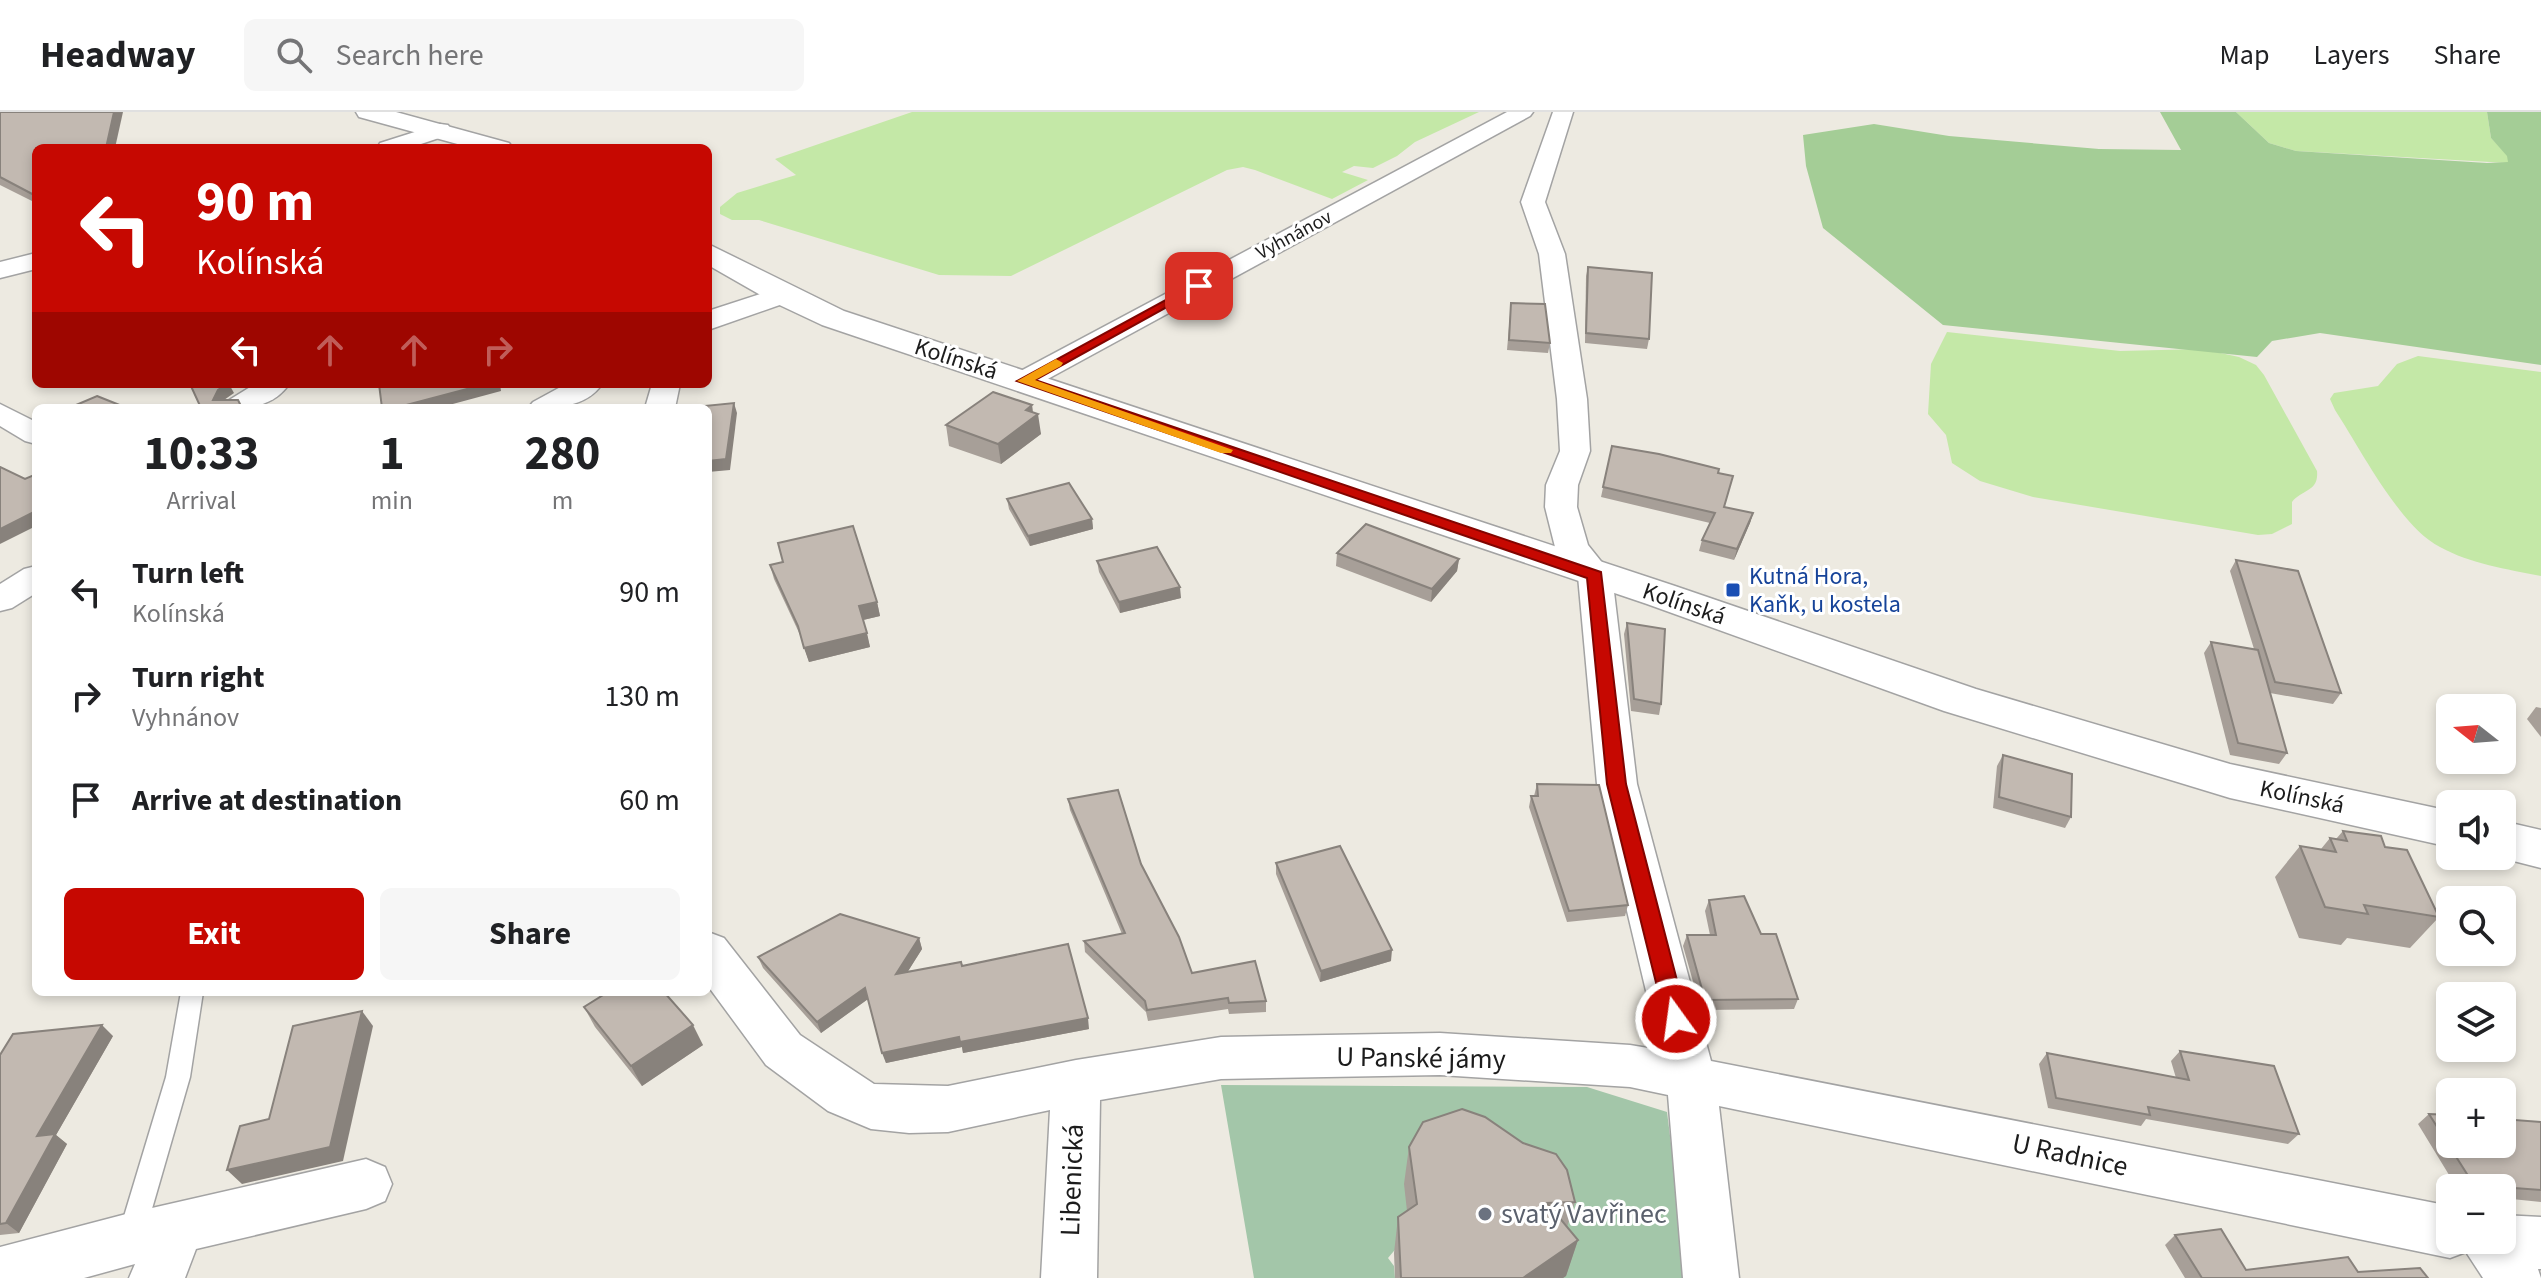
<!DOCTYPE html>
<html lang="en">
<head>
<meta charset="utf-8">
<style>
	:root { --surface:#fff; --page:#f6f6f6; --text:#202124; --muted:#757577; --line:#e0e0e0; --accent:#c60801 }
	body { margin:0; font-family:"Source Sans 3",sans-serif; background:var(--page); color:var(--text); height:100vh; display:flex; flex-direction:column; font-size:30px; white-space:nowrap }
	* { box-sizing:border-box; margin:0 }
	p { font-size:26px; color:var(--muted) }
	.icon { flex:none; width:44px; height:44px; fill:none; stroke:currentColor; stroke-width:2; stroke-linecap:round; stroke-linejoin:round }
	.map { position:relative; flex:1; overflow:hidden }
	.details { position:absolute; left:32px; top:292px; width:680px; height:592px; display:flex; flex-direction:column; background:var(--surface); border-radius:12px; box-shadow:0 4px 12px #0003 }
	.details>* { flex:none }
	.hud { position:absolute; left:32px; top:32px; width:680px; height:244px; border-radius:12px; box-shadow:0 4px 12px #0003; background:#c60801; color:#fff; overflow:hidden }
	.needle { width:52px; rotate:287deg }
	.fabs { position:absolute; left:2436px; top:582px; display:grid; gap:16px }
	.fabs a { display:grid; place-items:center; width:80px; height:80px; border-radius:12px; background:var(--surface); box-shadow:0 4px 12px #0003; font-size:40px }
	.pin { position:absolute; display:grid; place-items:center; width:68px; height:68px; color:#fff; margin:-34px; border-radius:16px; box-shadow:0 4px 12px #0006 }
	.me { position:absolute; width:88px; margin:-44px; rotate:346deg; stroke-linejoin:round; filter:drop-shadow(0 0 6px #0008) }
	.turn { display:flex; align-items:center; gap:28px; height:168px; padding:0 32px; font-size:36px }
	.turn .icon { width:104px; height:104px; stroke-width:2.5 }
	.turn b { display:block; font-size:56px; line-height:68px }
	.lanes { display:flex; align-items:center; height:76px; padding:0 32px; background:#0003; justify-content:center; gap:40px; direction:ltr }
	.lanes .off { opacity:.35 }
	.eta { display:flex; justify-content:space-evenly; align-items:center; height:136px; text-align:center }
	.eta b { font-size:48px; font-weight:700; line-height:56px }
	.button { display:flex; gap:16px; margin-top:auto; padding:16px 32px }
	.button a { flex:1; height:92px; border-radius:12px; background:var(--accent); color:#fff; font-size:32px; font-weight:700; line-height:92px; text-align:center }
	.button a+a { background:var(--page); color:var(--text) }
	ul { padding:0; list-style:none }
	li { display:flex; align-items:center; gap:24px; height:104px; padding:0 32px }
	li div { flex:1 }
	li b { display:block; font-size:30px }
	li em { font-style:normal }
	header { display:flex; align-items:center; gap:48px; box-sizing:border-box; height:112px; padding:0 40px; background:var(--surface); border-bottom:2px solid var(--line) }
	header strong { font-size:38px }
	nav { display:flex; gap:44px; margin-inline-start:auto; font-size:28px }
	.search { width:560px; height:72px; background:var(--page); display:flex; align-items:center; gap:20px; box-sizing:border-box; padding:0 28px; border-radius:12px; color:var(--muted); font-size:30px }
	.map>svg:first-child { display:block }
	.grass { fill:#c4e8a7 }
	.forest { fill:#a4cd96 }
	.cemetery { fill:#a3c6a9 }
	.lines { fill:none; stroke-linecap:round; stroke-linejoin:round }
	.service-casing { stroke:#a3a3a3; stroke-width:3 }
	.minor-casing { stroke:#a3a3a3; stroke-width:3 }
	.tertiary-casing { stroke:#a3a3a3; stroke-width:3 }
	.service { fill:#fff; fill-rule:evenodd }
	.minor { fill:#fff; fill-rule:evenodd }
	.tertiary { fill:#fff; fill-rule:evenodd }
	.wall { fill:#a79f98 }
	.shaded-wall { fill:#88827c }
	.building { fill:#c2b9b1; stroke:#88827c; stroke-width:2 }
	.route { fill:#c60801; stroke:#810501; stroke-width:2 }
	.slow { fill:#f59e0b }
	.transit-dot { fill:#1a4fb4; stroke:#fff; stroke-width:3 }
	.worship-dot { fill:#6b7280; stroke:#fff; stroke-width:3 }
	.labels { text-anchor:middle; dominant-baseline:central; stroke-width:6; stroke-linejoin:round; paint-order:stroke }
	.far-street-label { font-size:20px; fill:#1c1c1c; stroke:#fff }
	.street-label { font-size:24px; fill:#1c1c1c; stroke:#fff }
	.transit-label { font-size:24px; fill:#164399; stroke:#fff; text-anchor:start }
	.near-street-label { font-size:28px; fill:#1c1c1c; stroke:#fff }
	.near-worship-label { font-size:28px; fill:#5b616d; stroke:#fff; text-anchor:start }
</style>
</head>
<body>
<header>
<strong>Headway</strong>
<div class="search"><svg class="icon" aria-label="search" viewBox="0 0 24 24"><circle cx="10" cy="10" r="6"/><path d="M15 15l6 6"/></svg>Search here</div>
<nav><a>Map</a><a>Layers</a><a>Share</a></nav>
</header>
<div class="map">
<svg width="2541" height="1166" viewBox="0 0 2541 1166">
	<rect width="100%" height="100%" fill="#edeae1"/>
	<!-- grass -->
	<g class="grass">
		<polygon points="912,0 1479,0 1415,30 1397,44 1373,56 1354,54 1342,60 1368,68 1332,87 1255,58 1243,55 1227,58 1011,164 939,163 759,108 732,108 720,102 720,95 737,81 796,63 775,47"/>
		<polygon points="2236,0 2487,0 2491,26 2508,44 2508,51 2296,39 2269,31"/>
		<path d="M1947 220 2120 239 2202 237 2239 245 2256 253 2264 263 2317 359C2319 380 2302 377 2292 390V412L2272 422 2258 423 2033 385 1980 369 1952 351 1946 323 1928 302 1931 252Z"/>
		<path d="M2418 244 2541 260V464C2506 457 2471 452 2440 435 2400 415 2360 336 2335 298L2330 287 2334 281 2378 274 2397 252Z"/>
	</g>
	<!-- forest -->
	<polygon class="forest" points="2160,0 2236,0 2269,31 2296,39 2487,51 2508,50 2507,44 2491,26 2487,0 2541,0 2541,253 2320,221 2272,229 2257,245 1943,213 1823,116 1806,54 1803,23 1874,12 1949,24 2099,37 2181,38"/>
	<!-- cemetery -->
	<polygon class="cemetery" points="1221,973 1587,975 1667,1000 1688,1166 1563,1166 1420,1108 1388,1146 1394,1154 1395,1166 1254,1166"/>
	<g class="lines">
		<defs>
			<polygon id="service" points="181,880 203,880 190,965 145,1121 141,1130 132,1133 123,1130 119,1121 166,965"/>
			<g id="minor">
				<polygon points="1507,0 1533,0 1530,4 1033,275 1023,278 1013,275 1009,269 1013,263"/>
				<polygon points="1553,0 1573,0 1545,90 1565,142 1587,287 1590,339 1578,373 1577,395 1588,433 1612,463 1637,672 1711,949 2450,1094 2450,1128 2502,1128 2502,1103 2541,1105 2541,1157 2538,1157 2541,1166 2483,1166 2466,1140 2450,1146 1719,994 1739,1166 1683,1166 1668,983 1630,975 1440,963 1221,967 1100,988 1097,1166 1041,1166 1050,998 948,1020 909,1021 871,1017 828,999 766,953 708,874 708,820 724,826 800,923 874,972 948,974 1076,948 1221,925 1440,921 1630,933 1660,938 1597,672 1578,464 1555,435 1545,395 1546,373 1560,339 1557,287 1539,142 1521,90"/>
				<polygon points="440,12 448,13 451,18 448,23 409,36 377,36 380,31"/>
				<polygon points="36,141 36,157 0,166 0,150"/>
				<polygon points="782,175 791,177 795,183 791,189 708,218 708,199"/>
				<path d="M255 272H289C273 296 247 296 221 296L226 290Z"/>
				<path d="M566 272H602C586 296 554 296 528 296L533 290Z"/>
				<polygon points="652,272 680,272 675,296 645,296"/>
				<polygon points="0,292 36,310 36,332 25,329 0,314"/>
				<polygon points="36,454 36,481 12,496 0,499 0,472 24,457"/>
				<polygon points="366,1047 385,1055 392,1072 385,1089 366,1097 196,1137 185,1166 129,1166 135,1152 84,1166 0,1166 0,1135 130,1101"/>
			</g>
			<g id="tertiary">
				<polygon points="356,0 396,0 509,31 513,36 472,36 359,5"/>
				<polygon points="708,132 844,199 1675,474 1976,577 2230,652 2450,699 2450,735 2230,686 1944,599 1647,492 822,213 771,189 708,153"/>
				<polygon points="2502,709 2541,718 2541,756 2494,744 2502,744"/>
			</g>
		</defs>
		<!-- service casing -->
		<use href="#service" class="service-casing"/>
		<!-- minor casing -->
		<use href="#minor" class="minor-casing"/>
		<!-- tertiary casing -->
		<use href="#tertiary" class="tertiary-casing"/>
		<!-- service -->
		<use href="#service" class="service"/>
		<!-- minor -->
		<use href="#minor" class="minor"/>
		<!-- tertiary -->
		<use href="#tertiary" class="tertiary"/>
	</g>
	<!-- wall -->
	<g class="wall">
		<polygon points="0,0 36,36 36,91 0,73"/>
		<polygon points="1588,155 1649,227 1647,237 1585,231 1586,164"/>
		<polygon points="1511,191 1550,231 1548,241 1507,238"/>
		<polygon points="1032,293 1033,300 1041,322 1001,352 949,334 946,313"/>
		<polygon points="1612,334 1718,361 1724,395 1753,401 1750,411 1734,448 1699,439 1702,428 1710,411 1601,385"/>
		<polygon points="1007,387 1092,407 1093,417 1030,434 1009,397"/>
		<polygon points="1337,441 1459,447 1457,459 1431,490 1336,454"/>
		<polygon points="2236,448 2341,581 2333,592 2270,581 2287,641 2279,652 2230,643 2204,541 2211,530 2254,537 2230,459"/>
		<polygon points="1097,449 1181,486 1120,501 1099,460"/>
		<polygon points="770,453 877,490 880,504 863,508 870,535 809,550 801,525 774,467"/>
		<polygon points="1627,511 1661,592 1659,603 1631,599 1624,522"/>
		<polygon points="2536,595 2541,596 2541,625 2527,607"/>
		<polygon points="2003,643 2071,705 2065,716 1993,696 1997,654"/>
		<polygon points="1537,672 1628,793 1625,804 1567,810 1529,695 1531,684 1534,684"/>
		<polygon points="1068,687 1141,752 1192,861 1266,889 1266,900 1229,902 1228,897 1148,909 1146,900 1085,840 1084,829 1122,822 1070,698"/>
		<polygon points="2343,719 2385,735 2439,805 2410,836 2347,826 2341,833 2299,826 2275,765 2300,734 2321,737 2330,726 2336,727"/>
		<polygon points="1276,751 1391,849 1320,870 1276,762"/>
		<polygon points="1709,788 1761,822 1798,887 1794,897 1701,898 1683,834 1687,823 1710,823 1705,799"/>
		<polygon points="919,826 922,837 908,859 962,854 1089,917 963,941 962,935 886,951 868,887 821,921 763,856 758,845"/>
		<polygon points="584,895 703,933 642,974 595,915"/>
		<polygon points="113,924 56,1023 67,1032 19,1121 0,1123 0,943"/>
		<polygon points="2180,939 2299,1022 2288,1032 2146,1007 2141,1014 2048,996 2039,952 2047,941 2176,966 2171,949"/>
		<polygon points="2429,1002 2541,1010 2541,1090 2502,1086 2502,1076 2457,1076 2418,1012"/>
		<polygon points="1409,1035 1575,1090 1567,1115 1578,1128 1566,1164 1563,1166 1395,1166 1394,1141 1398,1105 1407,1099 1404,1072"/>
		<polygon points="2175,1123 2246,1158 2358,1160 2428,1166 2185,1166 2165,1133"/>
	</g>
	<!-- shaded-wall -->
	<g class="shaded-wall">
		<polygon points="114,0 123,0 115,36 106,36"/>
		<polygon points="227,272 229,272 234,281 224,288 213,288 218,278"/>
		<polygon points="486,272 500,272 501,279 438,296 395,296"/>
		<polygon points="734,291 737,301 730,358 708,360 708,349"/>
		<polygon points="1032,293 1033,305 1038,302 1041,322 1001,352 998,332 1026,298"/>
		<polygon points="36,399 36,414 0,432 0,417"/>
		<polygon points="1753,401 1750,411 1734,448 1737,437"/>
		<polygon points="1092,407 1093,417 1030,434 1028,424"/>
		<polygon points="1459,447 1457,459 1431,490 1432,477"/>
		<polygon points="1180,475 1181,486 1120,501 1119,490"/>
		<polygon points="877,490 880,504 863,508 859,494"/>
		<polygon points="867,521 870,535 809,550 804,536"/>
		<polygon points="919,826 922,837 900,872 896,862"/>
		<polygon points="1392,838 1391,849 1320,870 1321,859"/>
		<polygon points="865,876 868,887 821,921 817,910"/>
		<polygon points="362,899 373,914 343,1049 242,1072 227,1058"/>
		<polygon points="1088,906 1089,917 963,941 962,935 886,951 882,941 959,925"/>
		<polygon points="102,913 113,924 56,1023 67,1032 19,1121 6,1111 37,1024"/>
		<polygon points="693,913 703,933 642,974 631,954"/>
		<polygon points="1578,1128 1566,1164 1563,1166 1523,1166"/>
	</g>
	<!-- building -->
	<g class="building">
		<polygon points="0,0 114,0 106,36 36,36 36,84 0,65"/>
		<polygon points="1588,155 1652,161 1649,227 1586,221"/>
		<polygon points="1511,191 1545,192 1550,231 1509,228"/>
		<polygon points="190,272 227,272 218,278 213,288 238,288 242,296 201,296"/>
		<polygon points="379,272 486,272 395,296 382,296"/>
		<polygon points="993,280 1032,293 1026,298 1038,302 998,332 946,313"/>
		<polygon points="97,284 127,296 69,296"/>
		<polygon points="734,291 726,347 708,349 708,296 685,296"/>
		<polygon points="1612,334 1659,342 1719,357 1718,361 1733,364 1724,395 1753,401 1737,437 1702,428 1715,401 1603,375"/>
		<polygon points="0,355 25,367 34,363 36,364 36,399 0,417"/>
		<polygon points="1069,371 1092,407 1028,424 1007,387"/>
		<polygon points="1366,412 1459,447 1432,477 1337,441"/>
		<polygon points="853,414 877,490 859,494 867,521 804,536 798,514 770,453 783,450 778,431"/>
		<polygon points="1157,435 1180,475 1119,490 1097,449"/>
		<polygon points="2236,448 2298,459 2341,581 2275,570"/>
		<polygon points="1627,511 1665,517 1661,592 1634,587"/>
		<polygon points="2211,530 2258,538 2287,641 2238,631"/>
		<polygon points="2003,643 2072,662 2071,705 1999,685"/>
		<polygon points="1537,672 1599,673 1628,793 1569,799 1531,684 1538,684"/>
		<polygon points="1118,678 1141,752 1179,825 1192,861 1255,849 1266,889 1229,891 1228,886 1147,898 1145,889 1084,829 1125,821 1068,687"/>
		<polygon points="2343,719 2381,724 2385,735 2407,738 2439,805 2364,793 2368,802 2325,795 2300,734 2336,740 2330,726 2347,729"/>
		<polygon points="1340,734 1392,838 1321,859 1276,751"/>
		<polygon points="1744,784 1761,822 1776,822 1798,887 1705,888 1687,823 1716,823 1709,788"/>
		<polygon points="840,802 919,826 896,862 961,850 962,854 1068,832 1088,906 960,930 959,925 882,941 865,876 817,910 758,845"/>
		<polygon points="608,880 664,880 693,913 631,954 584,895"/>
		<polygon points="362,899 330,1035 227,1058 240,1014 269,1007 293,914"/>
		<polygon points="102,913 37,1024 55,1022 6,1111 0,1112 0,943 13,922"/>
		<polygon points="2180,939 2274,954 2299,1022 2148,995 2150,1003 2056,986 2047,941 2189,968"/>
		<polygon points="1462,997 1485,1005 1523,1031 1556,1042 1567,1058 1575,1090 1547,1091 1578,1128 1523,1166 1401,1166 1398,1105 1417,1092 1409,1035 1423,1010"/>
		<polygon points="2429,1002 2450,1003 2450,1032 2502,1032 2502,1007 2541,1010 2541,1078 2474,1073"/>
		<polygon points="2221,1117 2246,1158 2348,1145 2358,1160 2420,1156 2428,1166 2202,1166 2175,1123"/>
	</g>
	<!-- route -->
	<polygon class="route" points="1195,172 1205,174 1035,268 1601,460 1626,672 1687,907 1684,914 1676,917 1668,914 1665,907 1607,672 1587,466 1017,269"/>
	<!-- slow -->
	<polygon class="slow" points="1056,247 1063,251 1061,254 1035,268 1233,338 1231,341 1221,341 1017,269"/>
	<!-- markers -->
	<rect class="transit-dot" x="1725" y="470" width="16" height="16" rx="4"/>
	<circle class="worship-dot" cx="1485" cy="1102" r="8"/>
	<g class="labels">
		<!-- far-street labels -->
		<g class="far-street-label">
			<text transform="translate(1294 123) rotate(-28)">Vyhnánov</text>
		</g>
		<!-- street labels -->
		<g class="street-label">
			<text transform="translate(956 247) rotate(18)">Kolínská</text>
			<text transform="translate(1684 492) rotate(19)">Kolínská</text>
			<text transform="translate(2302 685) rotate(12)">Kolínská</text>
		</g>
		<!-- transit labels -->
		<g class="transit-label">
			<text x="1749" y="464">Kutná Hora,<tspan x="1749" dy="28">Kaňk, u kostela</tspan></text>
		</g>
		<!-- near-street labels -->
		<g class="near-street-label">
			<text transform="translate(1421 946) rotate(1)">U Panské jámy</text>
			<text transform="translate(2070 1043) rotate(12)">U Radnice</text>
			<text transform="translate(1072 1068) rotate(-88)">Libenická</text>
		</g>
		<!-- near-worship labels -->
		<g class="near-worship-label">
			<text x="1501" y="1102">svatý Vavřinec</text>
		</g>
	</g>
</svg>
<div class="fabs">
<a><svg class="needle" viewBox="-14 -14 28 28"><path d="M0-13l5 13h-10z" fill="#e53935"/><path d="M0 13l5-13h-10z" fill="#757577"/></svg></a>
<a><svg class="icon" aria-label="sound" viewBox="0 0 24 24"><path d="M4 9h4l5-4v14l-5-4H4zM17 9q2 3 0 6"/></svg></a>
<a><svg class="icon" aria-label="search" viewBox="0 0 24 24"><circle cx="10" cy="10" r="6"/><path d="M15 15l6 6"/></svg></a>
<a><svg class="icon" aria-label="layers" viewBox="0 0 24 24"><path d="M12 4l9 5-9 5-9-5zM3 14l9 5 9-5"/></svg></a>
<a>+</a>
<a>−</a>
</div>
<div class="pin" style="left:1199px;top:174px;background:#d93025"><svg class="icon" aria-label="arrive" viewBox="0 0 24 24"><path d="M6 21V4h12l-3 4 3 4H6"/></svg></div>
<svg class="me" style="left:1676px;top:907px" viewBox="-20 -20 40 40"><circle r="17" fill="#c60801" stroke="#fff" stroke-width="3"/><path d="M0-11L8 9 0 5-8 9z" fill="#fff"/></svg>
<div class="hud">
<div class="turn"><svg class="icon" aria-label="left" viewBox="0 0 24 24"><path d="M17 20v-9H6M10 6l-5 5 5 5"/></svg><div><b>90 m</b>Kolínská</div></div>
<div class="lanes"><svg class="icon" aria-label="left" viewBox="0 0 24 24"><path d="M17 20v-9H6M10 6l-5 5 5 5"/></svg><svg class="icon off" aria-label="ahead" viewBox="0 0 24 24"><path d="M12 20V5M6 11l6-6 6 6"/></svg><svg class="icon off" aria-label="ahead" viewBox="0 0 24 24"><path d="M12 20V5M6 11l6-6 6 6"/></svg><svg class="icon off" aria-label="right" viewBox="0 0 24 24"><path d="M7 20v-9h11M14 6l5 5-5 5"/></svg></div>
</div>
<section class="details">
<div class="eta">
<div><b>10:33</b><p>Arrival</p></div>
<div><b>1</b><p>min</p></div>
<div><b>280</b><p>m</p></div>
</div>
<ul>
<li><svg class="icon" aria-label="left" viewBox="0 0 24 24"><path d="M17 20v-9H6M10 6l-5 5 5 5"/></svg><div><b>Turn left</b><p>Kolínská</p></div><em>90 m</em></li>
<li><svg class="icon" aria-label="right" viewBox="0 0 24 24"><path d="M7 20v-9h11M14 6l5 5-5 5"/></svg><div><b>Turn right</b><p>Vyhnánov</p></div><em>130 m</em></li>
<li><svg class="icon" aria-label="arrive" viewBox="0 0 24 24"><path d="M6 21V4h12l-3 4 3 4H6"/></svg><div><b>Arrive at destination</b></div><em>60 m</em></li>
</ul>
<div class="button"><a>Exit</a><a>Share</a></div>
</section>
</div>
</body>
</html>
